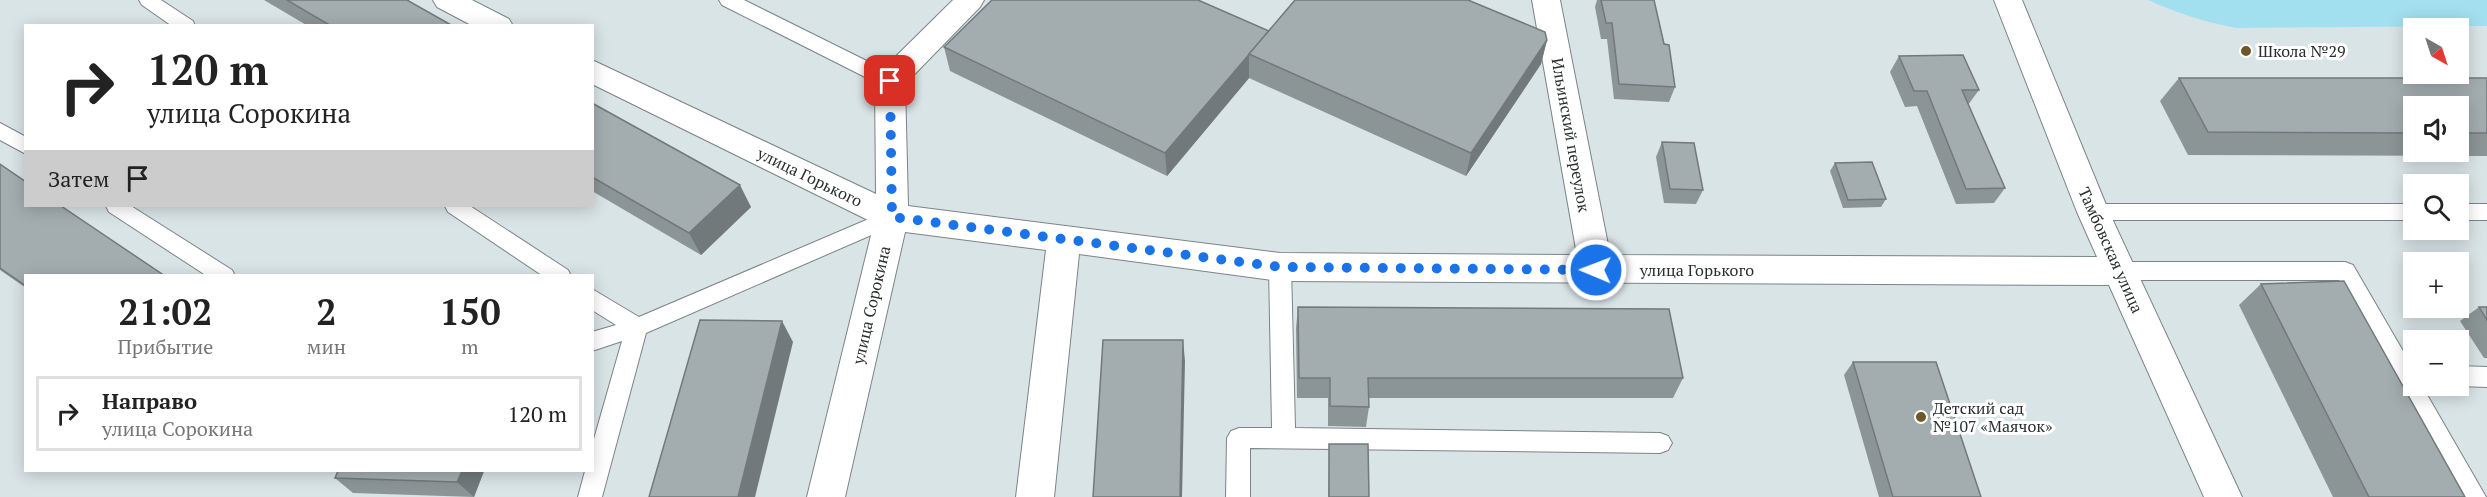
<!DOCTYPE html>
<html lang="ru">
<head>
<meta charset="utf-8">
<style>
	:root { --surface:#fff; --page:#f2f2f2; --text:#222; --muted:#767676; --line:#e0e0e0 }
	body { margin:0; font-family:"PT Serif",serif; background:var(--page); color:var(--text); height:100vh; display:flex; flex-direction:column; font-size:22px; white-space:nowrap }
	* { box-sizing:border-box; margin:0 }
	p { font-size:20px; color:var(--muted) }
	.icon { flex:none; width:33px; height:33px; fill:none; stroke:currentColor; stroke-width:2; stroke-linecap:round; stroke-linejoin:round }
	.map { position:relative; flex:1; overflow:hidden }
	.sheet { position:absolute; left:24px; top:274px; width:570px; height:198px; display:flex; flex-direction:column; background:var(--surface); border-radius:0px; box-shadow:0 3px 15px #0003 }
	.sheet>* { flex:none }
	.banner { position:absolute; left:24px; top:24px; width:570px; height:183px; border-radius:0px; box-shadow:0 3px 15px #0003; background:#fff; color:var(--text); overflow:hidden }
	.needle { width:39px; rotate:141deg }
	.controls { position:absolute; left:2403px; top:18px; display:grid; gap:12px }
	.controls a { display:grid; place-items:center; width:66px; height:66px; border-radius:0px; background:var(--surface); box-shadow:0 3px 15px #0003; font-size:30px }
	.pin { position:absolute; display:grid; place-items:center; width:51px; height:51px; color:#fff; margin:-26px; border-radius:12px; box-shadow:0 3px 9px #0006 }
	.me { position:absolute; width:66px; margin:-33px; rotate:271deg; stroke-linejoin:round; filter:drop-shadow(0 0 4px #0008) }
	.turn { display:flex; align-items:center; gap:21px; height:126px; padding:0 24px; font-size:27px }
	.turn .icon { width:78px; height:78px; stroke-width:2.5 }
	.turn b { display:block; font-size:42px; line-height:51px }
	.then { display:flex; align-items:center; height:57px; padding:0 24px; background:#0003; gap:12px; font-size:22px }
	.eta { display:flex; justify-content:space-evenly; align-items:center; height:102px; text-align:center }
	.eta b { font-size:36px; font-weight:700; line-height:42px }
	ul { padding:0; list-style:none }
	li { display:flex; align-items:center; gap:18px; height:75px; margin:0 12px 9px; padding:0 12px; border:3px solid var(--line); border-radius:0px }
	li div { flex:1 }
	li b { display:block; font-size:22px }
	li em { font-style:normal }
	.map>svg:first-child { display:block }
	.green { fill:#a2e0ef }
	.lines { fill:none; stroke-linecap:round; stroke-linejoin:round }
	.service-casing { stroke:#7b8487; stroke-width:2 }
	.minor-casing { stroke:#7b8487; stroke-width:2 }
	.service { fill:#fff; fill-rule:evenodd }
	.minor { fill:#fff; fill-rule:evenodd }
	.wall { fill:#8c9596; fill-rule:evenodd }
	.shaded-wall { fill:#72797a }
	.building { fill:#a3adaf; stroke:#72797a; stroke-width:1.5 }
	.route { stroke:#1a73e8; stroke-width:10; stroke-dasharray:0 18 }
	.poi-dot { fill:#705728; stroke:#fff; stroke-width:2 }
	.labels { text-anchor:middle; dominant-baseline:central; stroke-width:6; stroke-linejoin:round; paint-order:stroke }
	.poi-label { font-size:16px; fill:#2a2e2f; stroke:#fff; text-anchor:start }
	.street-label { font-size:16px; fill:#2a2e2f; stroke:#fff }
</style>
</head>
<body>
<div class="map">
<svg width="2487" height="497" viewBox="0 0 2487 497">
	<rect width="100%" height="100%" fill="#d9e4e7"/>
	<!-- green -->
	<path class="green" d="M2148 0H2487V26L2236 28C2205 22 2177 13 2148 0Z"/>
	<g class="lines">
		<defs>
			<g id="service">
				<polygon points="139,0 161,0 193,21 195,26 172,26 142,5"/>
				<polygon points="719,0 744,0 897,76 900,81 897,86 890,88 883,86 722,5"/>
				<polygon points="0,123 26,137 26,154 0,140"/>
				<polygon points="2093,204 2414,204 2414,220 2093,220 2086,218 2083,212 2086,206"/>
				<rect x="2458" y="204" width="29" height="16"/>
				<polygon points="106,206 131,206 232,270 235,276 207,276 109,212"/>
				<polygon points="445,206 470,206 568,270 571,276 543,276 448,212"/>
				<polygon points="892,209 899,211 902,217 899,223 646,333 602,497 578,497 585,471 592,471 592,446 622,341 592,351 592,332 616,325 592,310 592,289 639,317"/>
				<polygon points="1280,258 1287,261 1291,267 1295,428 1660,433 1668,436 1672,443 1668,450 1660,453 1250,448 1250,497 1226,497 1227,438 1231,431 1239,428 1272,428 1269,267 1273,261"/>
				<polygon points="2119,262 2345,262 2353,265 2414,370 2414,386 2422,386 2486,497 2461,497 2339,280 2119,280 2111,277 2108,271 2111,265"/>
				<polygon points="2458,366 2487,367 2487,387 2458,386"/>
			</g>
			<g id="minor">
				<polygon points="433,0 472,0 509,19 513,26 473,26 437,7"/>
				<polygon points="953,0 984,0 980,7 905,84 908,206 1280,253 1577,255 1532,0 1560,0 1610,255 2097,257 2077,212 1994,0 2022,0 2109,212 2242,497 2204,497 2109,285 1280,281 1079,254 1054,497 1016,497 1046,250 905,232 845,497 807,497 874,223 592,84 592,60 876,194 875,81 879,73"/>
			</g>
		</defs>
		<!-- service casing -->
		<use href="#service" class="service-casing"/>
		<!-- minor casing -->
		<use href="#minor" class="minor-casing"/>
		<!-- service -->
		<use href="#service" class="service"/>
		<!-- minor -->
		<use href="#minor" class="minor"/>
	</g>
	<!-- wall -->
	<g class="wall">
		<polygon points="264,0 407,0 453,26 308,26"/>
		<polygon points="1597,0 1654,0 1675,87 1669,102 1614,99 1607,39 1601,39 1595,7"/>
		<polygon points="1269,31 1547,40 1541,64 1466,176 1249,78 1167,176 950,71 944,47"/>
		<polygon points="1899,56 1979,90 1968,105 2005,188 1994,203 1956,204 1917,106 1905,107 1890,72"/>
		<path d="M2179 78H2487V156L2188 155 2160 101ZM2414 106H2458V152H2414Z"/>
		<polygon points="592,103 751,207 701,255 592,191"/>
		<polygon points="1662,142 1703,190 1696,204 1664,203 1656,157"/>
		<polygon points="1835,163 1886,199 1881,207 1843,208 1830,171"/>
		<polygon points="0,164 26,276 26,288 0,270"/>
		<polygon points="2261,284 2465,497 2333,497 2239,305"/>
		<polygon points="1298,307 1683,378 1673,398 1368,398 1369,407 1366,427 1328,426 1328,398 1297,398 1296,328"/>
		<polygon points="2479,307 2487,307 2487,358 2484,358 2460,321"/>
		<polygon points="1853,362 1981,497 1879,497 1844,375"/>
		<polygon points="1329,444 1369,497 1328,497"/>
		<polygon points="484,471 474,497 353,493 335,478"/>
	</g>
	<!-- shaded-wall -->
	<g class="shaded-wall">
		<polygon points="1547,40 1541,64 1466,176 1471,153"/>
		<polygon points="1249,54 1249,78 1167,176 1165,153"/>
		<polygon points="740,185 751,207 701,255 689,233"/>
		<polygon points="782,321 793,342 755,497 738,497"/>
		<polygon points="1183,340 1185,361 1182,497 1180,497"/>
		<polygon points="462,471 484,471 474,497 457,482"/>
	</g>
	<!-- building -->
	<g class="building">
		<polygon points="287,0 407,0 453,26 331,26"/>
		<polygon points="992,0 1198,0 1269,31 1165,153 944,47"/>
		<polygon points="1295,0 1468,0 1545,32 1547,40 1471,153 1249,54"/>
		<polygon points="1601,0 1654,0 1664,44 1669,45 1675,87 1619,84 1612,23 1606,23"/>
		<polygon points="1963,55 1979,90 1962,90 2005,188 1966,189 1927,91 1914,91 1899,56"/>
		<polygon points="2179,78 2487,78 2487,133 2458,133 2458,106 2414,106 2414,133 2208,132"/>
		<polygon points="592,103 740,185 689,233 592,177"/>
		<polygon points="1662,142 1694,143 1703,190 1670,189"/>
		<polygon points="1872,162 1886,199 1848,200 1835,163"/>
		<polygon points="0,164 26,182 26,206 61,206 165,276 26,276 26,286 0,268"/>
		<polygon points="2344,281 2465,497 2369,497 2261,284"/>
		<polygon points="1298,307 1669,309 1683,378 1368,378 1369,407 1330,406 1330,378 1299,378"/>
		<polygon points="2479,307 2487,307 2487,320"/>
		<polygon points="700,320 782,321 738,497 649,497"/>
		<polygon points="1103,340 1183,340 1180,497 1093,497"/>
		<polygon points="1853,362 1936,362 1981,497 1893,497"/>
		<polygon points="1329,444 1368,444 1369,497 1329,497"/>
		<polygon points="338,471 462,471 457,482 335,478"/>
	</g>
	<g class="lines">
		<!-- route -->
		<polyline class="route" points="890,81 892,217 1280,267 1596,270"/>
	</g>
	<!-- markers -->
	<g class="poi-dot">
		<circle cx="2246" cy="51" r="6"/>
		<circle cx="1921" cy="417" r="6"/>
	</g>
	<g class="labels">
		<!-- poi labels -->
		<g class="poi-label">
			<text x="2258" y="51">Школа №29</text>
			<text x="1933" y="408">Детский сад<tspan x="1933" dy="18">№107 «Маячок»</tspan></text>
		</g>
		<!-- street labels -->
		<g class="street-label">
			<text transform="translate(1571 135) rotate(80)">Ильинский переулок</text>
			<text transform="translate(810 177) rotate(26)">улица Горького</text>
			<text transform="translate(2111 250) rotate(66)">Тамбовская улица</text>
			<text x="1697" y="270">улица Горького</text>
			<text transform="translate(871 305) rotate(-77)">улица Сорокина</text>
		</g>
	</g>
</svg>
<div class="controls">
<a><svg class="needle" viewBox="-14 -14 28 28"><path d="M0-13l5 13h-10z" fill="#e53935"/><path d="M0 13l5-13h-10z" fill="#767676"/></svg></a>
<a><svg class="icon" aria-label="sound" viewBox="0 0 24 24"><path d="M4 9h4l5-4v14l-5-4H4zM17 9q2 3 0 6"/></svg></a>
<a><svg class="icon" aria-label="search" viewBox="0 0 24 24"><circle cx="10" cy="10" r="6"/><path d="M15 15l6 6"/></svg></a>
<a>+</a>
<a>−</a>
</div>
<div class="pin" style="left:890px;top:81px;background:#d93025"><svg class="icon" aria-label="arrive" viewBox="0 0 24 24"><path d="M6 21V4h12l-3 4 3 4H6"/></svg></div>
<svg class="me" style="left:1596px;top:270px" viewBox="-20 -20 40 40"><circle r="17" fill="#1a73e8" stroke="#fff" stroke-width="3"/><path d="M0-11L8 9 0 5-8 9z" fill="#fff"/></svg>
<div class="banner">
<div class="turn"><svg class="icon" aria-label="right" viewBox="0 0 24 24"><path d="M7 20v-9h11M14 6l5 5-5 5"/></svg><div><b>120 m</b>улица Сорокина</div></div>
<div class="then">Затем<svg class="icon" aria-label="arrive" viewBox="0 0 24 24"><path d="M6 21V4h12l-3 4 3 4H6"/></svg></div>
</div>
<section class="sheet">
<div class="eta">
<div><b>21:02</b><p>Прибытие</p></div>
<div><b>2</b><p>мин</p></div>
<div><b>150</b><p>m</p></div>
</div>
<ul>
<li><svg class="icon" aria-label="right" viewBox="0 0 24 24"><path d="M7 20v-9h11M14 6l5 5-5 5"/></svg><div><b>Направо</b><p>улица Сорокина</p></div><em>120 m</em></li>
</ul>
</section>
</div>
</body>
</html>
